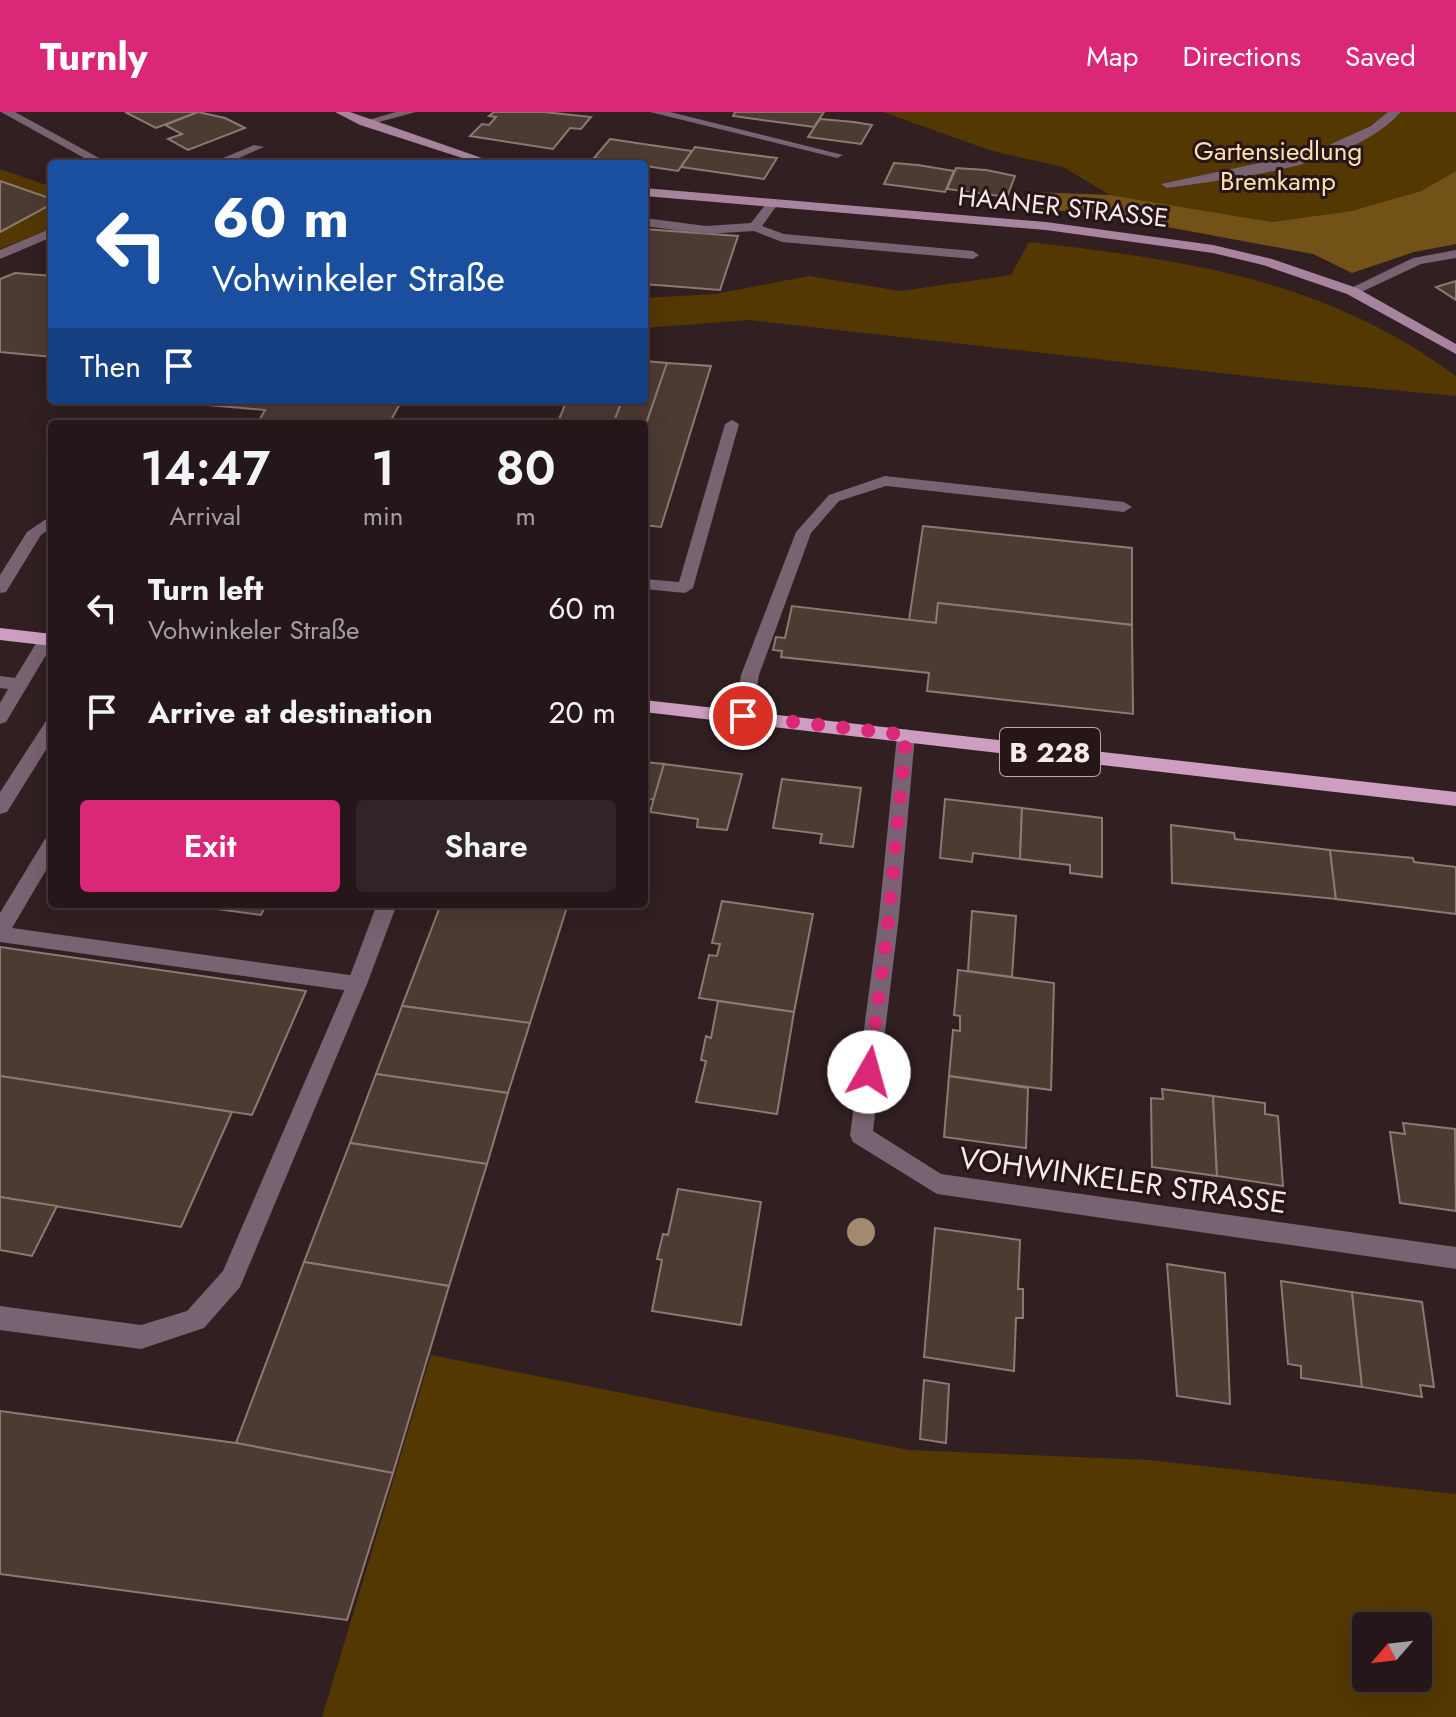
<!DOCTYPE html>
<html lang="en">
<head>
<meta charset="utf-8">
<style>
	:root { --surface:#251719; --page:#312426; --text:#f1f3f6; --muted:#a39fa2; --line:#423638; --accent:#db2777 }
	body { margin:0; font-family:Jost,sans-serif; background:var(--page); color:var(--text); height:100vh; display:flex; flex-direction:column; font-size:30px; white-space:nowrap }
	* { box-sizing:border-box; margin:0 }
	p { font-size:26px; color:var(--muted) }
	.icon { flex:none; width:44px; height:44px; fill:none; stroke:currentColor; stroke-width:2; stroke-linecap:round; stroke-linejoin:round }
	.map { position:relative; flex:1; overflow:hidden }
	.panel { position:absolute; left:48px; top:308px; width:600px; height:488px; display:flex; flex-direction:column; background:var(--surface); border-radius:8px; box-shadow:0 8px 32px #0002,0 0 0 2px var(--line) }
	.panel>* { flex:none }
	.top-card { position:absolute; left:48px; top:48px; width:600px; height:244px; border-radius:8px; box-shadow:0 8px 32px #0002,0 0 0 2px var(--line); background:#1a4fa0; color:#fff; overflow:hidden }
	.needle { width:52px; rotate:242deg }
	.buttons { position:absolute; left:1352px; top:1500px; display:grid; gap:16px }
	.buttons a { display:grid; place-items:center; width:80px; height:80px; border-radius:8px; background:var(--surface); box-shadow:0 8px 32px #0002,0 0 0 2px var(--line); font-size:40px }
	.pin { position:absolute; display:grid; place-items:center; width:68px; height:68px; color:#fff; margin:-34px; border:4px solid #fff; border-radius:50%; box-shadow:0 2px 8px #0007 }
	.me { position:absolute; width:88px; margin:-44px; rotate:7deg; stroke-linejoin:round; filter:drop-shadow(0 0 6px #0008) }
	.turn { display:flex; align-items:center; gap:28px; height:168px; padding:0 32px; font-size:36px }
	.turn .icon { width:104px; height:104px; stroke-width:2.5 }
	.turn b { display:block; font-size:56px; line-height:68px }
	.then { display:flex; align-items:center; height:76px; padding:0 32px; background:#0003; gap:16px; font-size:30px }
	.eta { display:flex; justify-content:space-evenly; align-items:center; height:136px; text-align:center }
	.eta b { font-size:48px; font-weight:600; line-height:56px }
	.cta { display:flex; gap:16px; margin-top:auto; padding:16px 32px }
	.cta a { flex:1; height:92px; border-radius:8px; background:var(--accent); color:#fff; font-size:32px; font-weight:600; line-height:92px; text-align:center }
	.cta a+a { background:var(--page); color:var(--text) }
	ul { padding:0; list-style:none }
	li { display:flex; align-items:center; gap:24px; height:104px; padding:0 32px }
	li div { flex:1 }
	li b { display:block; font-size:30px }
	li em { font-style:normal }
	header { display:flex; align-items:center; gap:48px; box-sizing:border-box; height:112px; padding:0 40px; background:var(--accent); color:#fff }
	header strong { font-size:38px }
	nav { display:flex; gap:44px; margin-inline-start:auto; font-size:28px }
	.map>svg:first-child { display:block }
	.green { fill:#533802; fill-rule:evenodd }
	.forest { fill:#725216 }
	.building { fill:#4c3b33; stroke:#8d7971; stroke-width:2 }
	.lines { fill:none; stroke-linecap:round; stroke-linejoin:round }
	.service { fill:#796272; fill-rule:evenodd }
	.minor { fill:#796272; fill-rule:evenodd }
	.secondary { fill:#a9849e; fill-rule:evenodd }
	.primary { fill:#ce9ec0; fill-rule:evenodd }
	.tree { fill:#a28970 }
	.route { stroke:#db2777; stroke-width:14; stroke-dasharray:0 25.2 }
	.labels { text-anchor:middle; dominant-baseline:central; stroke-width:6; stroke-linejoin:round; paint-order:stroke }
	.far-park-label { font-size:26px; fill:#fedfb0; stroke:#271618 }
	.far-street-label { font-size:26px; fill:#f5e9ea; stroke:#271618 }
	.shield { fill:#271618; stroke:#b7aaab; stroke-width:2 }
	.shield-label { font-size:28px; font-weight:bold; fill:#f5e9ea }
	.street-label { font-size:30px; fill:#f5e9ea; stroke:#271618 }
</style>
</head>
<body>
<header>
<strong>Turnly</strong>
<nav><a>Map</a><a>Directions</a><a>Saved</a></nav>
</header>
<div class="map">
<svg width="1456" height="1605" viewBox="0 0 1456 1605">
	<rect width="100%" height="100%" fill="#311f21"/>
	<!-- green -->
	<g class="green">
		<polygon points="883,0 1456,0 1456,59 1421,79 1351,99 1272,110 1110,83 1063,55 992,39"/>
		<polygon points="0,57 52,75 52,116 0,137"/>
		<path d="M1029 130C1186 148 1325 167 1456 264V284L1284 268 749 208 644 216V186L715 182 809 164 901 179 1011 163Z"/>
		<path d="M431 1243 909 1338 1149 1348 1456 1382V1605H322ZM1418 1514V1566H1366V1514Z"/>
	</g>
	<!-- forest -->
	<polygon class="forest" points="1456,59 1456,132 1414,140 1352,161 1313,142 1092,101 1008,95 1033,80 1110,83 1272,110 1351,99 1421,79"/>
	<!-- building -->
	<g class="building">
		<polygon points="125,0 198,0 156,16"/>
		<polygon points="198,0 225,6 245,16 188,38 168,27 182,22 165,13"/>
		<polygon points="494,0 544,0 591,5 581,17 570,16 553,37 470,24 482,12 489,13 496,5 489,4"/>
		<polygon points="735,0 824,0 814,15 733,4"/>
		<polygon points="820,7 854,10 872,13 861,32 808,25"/>
		<polygon points="610,27 650,33 692,39 678,59 594,46"/>
		<polygon points="695,35 737,41 777,46 764,67 681,55"/>
		<polygon points="894,51 918,53 954,59 945,80 884,72"/>
		<polygon points="956,56 986,58 1015,64 1007,85 947,77"/>
		<polygon points="0,69 52,87 52,92 0,120"/>
		<polygon points="644,117 738,124 720,178 644,172"/>
		<polygon points="15,161 52,164 52,245 0,240 0,167"/>
		<polygon points="1456,169 1456,188 1436,175"/>
		<polygon points="644,249 667,251 644,318 644,312 613,312 622,288 644,288"/>
		<polygon points="667,251 711,254 661,415 644,413 644,318"/>
		<polygon points="150,288 402,288 389,312 257,312 265,298"/>
		<polygon points="567,288 622,288 613,312 557,312"/>
		<polygon points="923,414 1132,436 1132,513 938,491 936,511 909,508"/>
		<polygon points="938,491 1132,513 1133,602 927,579 929,561 781,545 782,539 773,538 776,525 785,526 792,494 936,511"/>
		<polygon points="644,650 664,652 654,687 644,688"/>
		<polygon points="664,652 742,662 727,718 697,715 698,707 650,700"/>
		<polygon points="782,667 861,676 853,735 820,731 822,722 773,716"/>
		<polygon points="945,687 1022,696 1020,747 973,741 972,750 940,746"/>
		<polygon points="1022,696 1102,706 1102,765 1070,761 1070,753 1020,747"/>
		<polygon points="1171,713 1234,721 1235,727 1330,738 1336,787 1172,771"/>
		<polygon points="1330,738 1413,746 1414,750 1456,755 1456,802 1336,787"/>
		<polygon points="722,789 813,802 794,900 699,886 709,843 717,844 720,832 712,831"/>
		<polygon points="179,792 266,792 261,803"/>
		<polygon points="441,792 568,792 530,911 402,894"/>
		<polygon points="972,799 1016,804 1012,865 968,859"/>
		<polygon points="0,835 306,879 252,1003 0,964"/>
		<polygon points="958,858 1054,871 1051,978 949,964 953,918 960,919 960,904 954,903"/>
		<polygon points="718,889 794,900 777,1002 696,990 706,949 701,948 706,924 711,926"/>
		<polygon points="402,894 530,911 508,981 376,962"/>
		<polygon points="376,962 508,981 487,1052 350,1031"/>
		<polygon points="0,964 232,1000 181,1115 0,1085"/>
		<polygon points="949,964 1028,976 1026,1036 944,1025"/>
		<polygon points="1162,977 1213,984 1217,1064 1152,1055 1151,986 1163,987"/>
		<polygon points="1213,984 1265,991 1265,1002 1278,1004 1283,1074 1217,1064"/>
		<polygon points="1403,1011 1455,1017 1456,1099 1400,1091 1390,1020 1405,1022"/>
		<polygon points="350,1031 487,1052 449,1174 304,1150"/>
		<polygon points="678,1077 761,1090 741,1213 652,1199 662,1148 657,1147 663,1122 668,1123"/>
		<polygon points="0,1085 57,1094 32,1144 0,1138"/>
		<polygon points="935,1116 1020,1128 1018,1177 1023,1177 1023,1206 1016,1206 1014,1259 924,1245"/>
		<polygon points="304,1150 449,1174 393,1361 236,1331"/>
		<polygon points="1167,1152 1225,1161 1230,1292 1177,1284"/>
		<polygon points="1281,1169 1352,1180 1362,1275 1301,1266 1301,1254 1288,1252"/>
		<polygon points="1352,1180 1422,1190 1434,1275 1420,1273 1422,1285 1362,1275"/>
		<polygon points="924,1268 949,1272 946,1331 920,1327"/>
		<polygon points="0,1299 236,1331 393,1361 347,1508 0,1462"/>
	</g>
	<g class="lines">
		<!-- service -->
		<g class="service">
			<polygon points="1,0 15,0 110,52 95,52"/>
			<path d="M1388 0H1401C1349 56 1239 65 1167 76L1161 72 1316 39 1371 14Z"/>
			<polygon points="254,33 264,35 225,52 209,52"/>
			<polygon points="772,88 778,92 762,114 784,122 973,139 979,143 973,147 782,130 754,119 706,122 644,114 644,106 706,114 751,111 768,89"/>
			<polygon points="52,116 52,125 0,147 0,138"/>
			<polygon points="732,308 739,312 693,476 685,481 644,477 644,467 679,470 725,312"/>
			<polygon points="885,364 1124,390 1132,395 1124,400 886,374 839,389 811,421 759,563 752,604 743,610 737,608 734,604 741,563 796,420 829,383"/>
			<polygon points="52,403 52,415 41,423 6,480 0,481 0,463 27,420"/>
			<polygon points="47,521 52,523 52,533 6,610 0,612 0,591 8,577 0,576 0,564 15,566 41,523"/>
			<polygon points="52,607 52,628 7,700 0,702 0,680 46,609"/>
			<polygon points="52,725 52,748 12,816 357,864 364,866 367,872 364,878 357,880 0,830 0,801 45,727"/>
		</g>
		<!-- minor -->
		<g class="minor">
			<polygon points="396,0 416,0 364,14 358,11"/>
			<polygon points="650,0 670,0 843,43 837,46"/>
			<polygon points="1456,138 1456,146 1421,152 1357,182 1345,179 1413,146"/>
			<polygon points="906,617 915,623 899,804 873,1019 941,1062 1456,1135 1456,1157 937,1082 853,1030 850,1023 879,804 897,623"/>
			<polygon points="377,792 397,792 367,872 240,1175 204,1216 141,1237 0,1218 0,1194 141,1213 187,1199 223,1159 347,872"/>
		</g>
		<!-- secondary -->
		<g class="secondary">
			<polygon points="335,0 350,0 499,52 481,52 360,13"/>
			<polygon points="644,76 1046,110 1213,133 1272,147 1357,176 1456,232 1456,242 1347,182 1263,153 1213,141 1046,118 644,84"/>
		</g>
		<!-- primary -->
		<g class="primary">
			<polygon points="0,516 52,522 52,534 0,528"/>
			<polygon points="644,588 1456,680 1456,694 644,600"/>
		</g>
	</g>
	<!-- trees -->
	<circle class="tree" cx="861" cy="1120" r="14"/>
	<g class="lines">
		<!-- route -->
		<polyline class="route" points="743,604 906,623 889,804 869,960"/>
	</g>
	<g class="labels">
		<!-- far-park labels -->
		<g class="far-park-label">
			<text x="1278" y="39">Gartensiedlung<tspan x="1278" dy="30">Bremkamp</tspan></text>
		</g>
		<!-- far-street labels -->
		<g class="far-street-label">
			<text transform="translate(1063 95) rotate(6)">HAANER STRASSE</text>
		</g>
		<!-- shield labels -->
		<rect class="shield" x="1000" y="616" width="100" height="48" rx="6"/>
		<g class="shield-label">
			<text x="1050" y="640">B 228</text>
		</g>
		<!-- street labels -->
		<g class="street-label">
			<text transform="translate(1123 1068) rotate(8)">VOHWINKELER STRASSE</text>
		</g>
	</g>
</svg>
<div class="buttons">
<a><svg class="needle" viewBox="-14 -14 28 28"><path d="M0-13l5 13h-10z" fill="#e53935"/><path d="M0 13l5-13h-10z" fill="#a39fa2"/></svg></a>
</div>
<div class="pin" style="left:743px;top:604px;background:#d93025"><svg class="icon" aria-label="arrive" viewBox="0 0 24 24"><path d="M6 21V4h12l-3 4 3 4H6"/></svg></div>
<svg class="me" style="left:869px;top:960px" viewBox="-20 -20 40 40"><circle r="19" fill="#fff"/><path d="M0-13L10 11 0 6-10 11z" fill="#db2777"/></svg>
<div class="top-card">
<div class="turn"><svg class="icon" aria-label="left" viewBox="0 0 24 24"><path d="M17 20v-9H6M10 6l-5 5 5 5"/></svg><div><b>60 m</b>Vohwinkeler Straße</div></div>
<div class="then">Then<svg class="icon" aria-label="arrive" viewBox="0 0 24 24"><path d="M6 21V4h12l-3 4 3 4H6"/></svg></div>
</div>
<section class="panel">
<div class="eta">
<div><b>14:47</b><p>Arrival</p></div>
<div><b>1</b><p>min</p></div>
<div><b>80</b><p>m</p></div>
</div>
<ul>
<li><svg class="icon" aria-label="left" viewBox="0 0 24 24"><path d="M17 20v-9H6M10 6l-5 5 5 5"/></svg><div><b>Turn left</b><p>Vohwinkeler Straße</p></div><em>60 m</em></li>
<li><svg class="icon" aria-label="arrive" viewBox="0 0 24 24"><path d="M6 21V4h12l-3 4 3 4H6"/></svg><div><b>Arrive at destination</b></div><em>20 m</em></li>
</ul>
<div class="cta"><a>Exit</a><a>Share</a></div>
</section>
</div>
</body>
</html>
